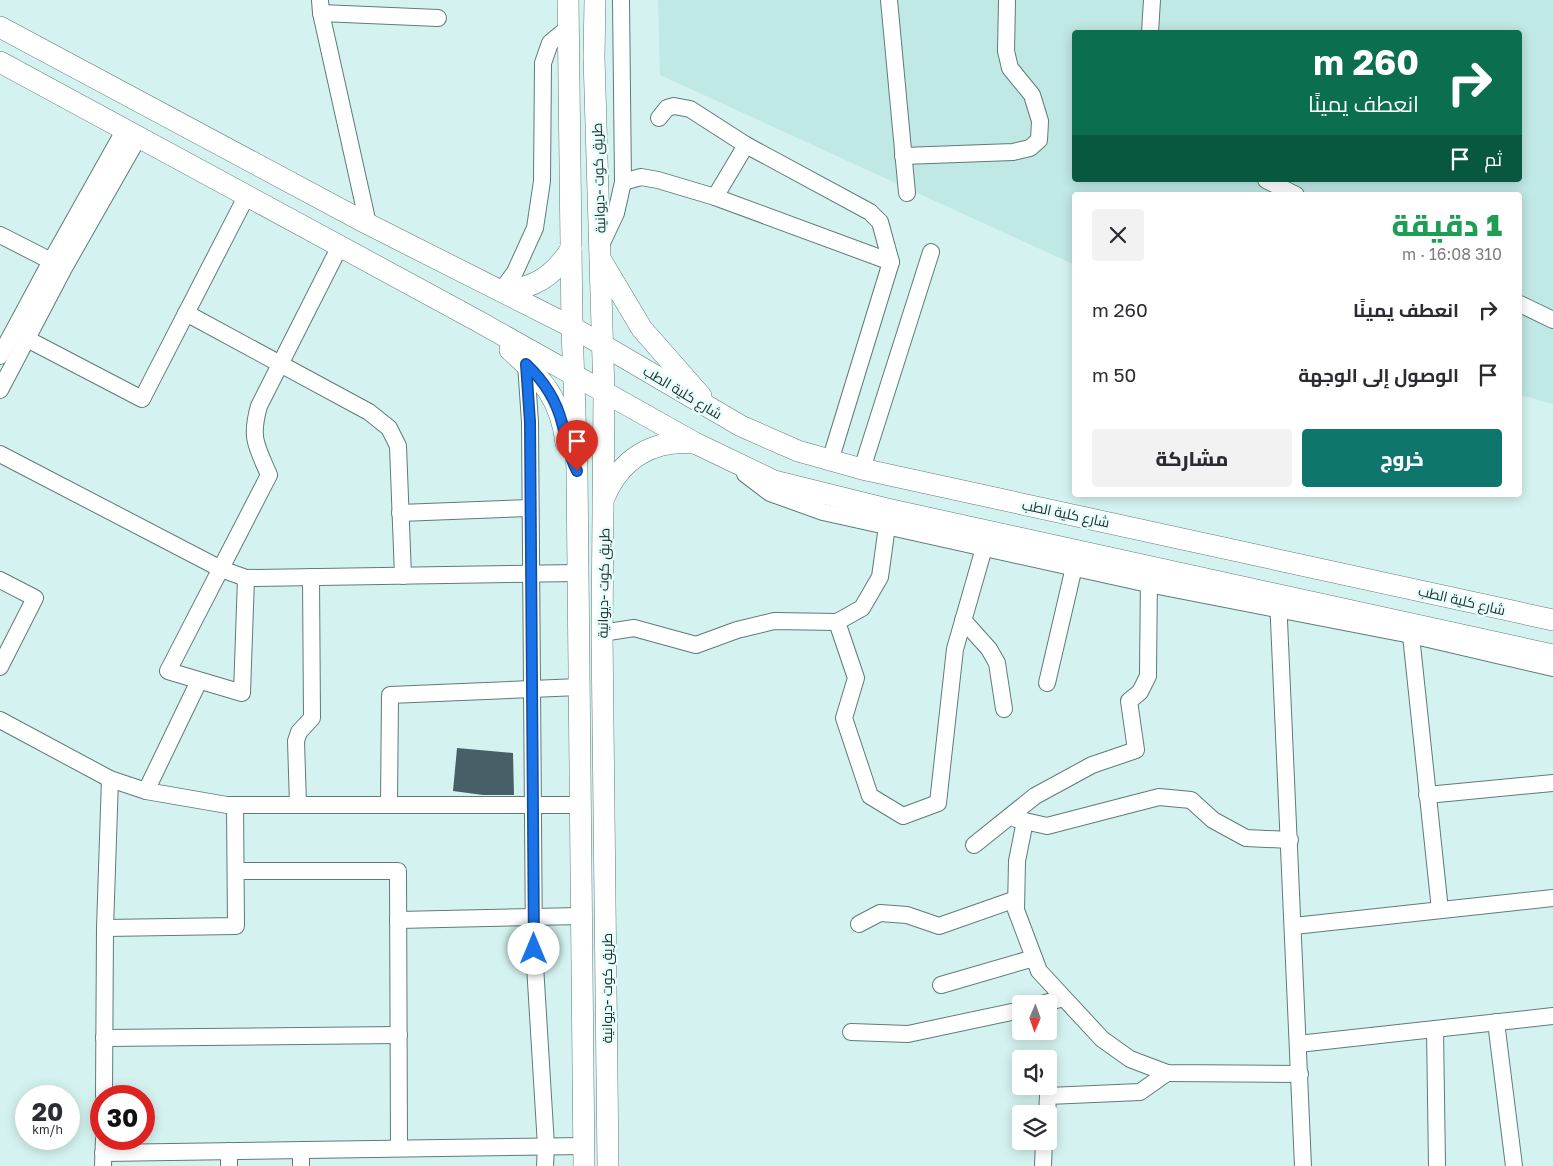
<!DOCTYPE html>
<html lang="ar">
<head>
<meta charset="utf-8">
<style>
	:root { --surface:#fff; --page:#f2f2f3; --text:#2b2b33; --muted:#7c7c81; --accent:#0f766e }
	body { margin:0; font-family:"Golos Text",Cairo,sans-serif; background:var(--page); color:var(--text); direction:rtl; height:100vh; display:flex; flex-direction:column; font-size:19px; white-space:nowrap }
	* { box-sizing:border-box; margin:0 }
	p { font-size:16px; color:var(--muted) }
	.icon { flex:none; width:28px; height:28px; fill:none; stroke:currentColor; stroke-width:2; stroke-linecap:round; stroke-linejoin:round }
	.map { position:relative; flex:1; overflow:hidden; direction:ltr }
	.side { position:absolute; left:1072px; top:192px; width:450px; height:305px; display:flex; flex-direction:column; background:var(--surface); border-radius:5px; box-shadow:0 2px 12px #0003; direction:rtl }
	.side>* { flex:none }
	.hud { position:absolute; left:1072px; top:30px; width:450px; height:152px; border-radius:5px; box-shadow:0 2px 12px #0003; direction:rtl; background:#0b6e4f; color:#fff; overflow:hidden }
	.needle { width:32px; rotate:182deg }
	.controls { position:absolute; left:1012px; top:995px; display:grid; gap:10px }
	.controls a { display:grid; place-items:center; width:45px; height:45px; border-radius:5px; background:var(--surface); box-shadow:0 2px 12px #0003; font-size:25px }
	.speed { position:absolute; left:15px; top:1085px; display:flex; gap:10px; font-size:25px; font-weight:700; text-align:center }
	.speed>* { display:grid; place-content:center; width:65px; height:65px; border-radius:50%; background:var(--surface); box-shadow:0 2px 12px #0003; line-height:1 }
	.speed small { font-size:12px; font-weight:400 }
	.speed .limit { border:8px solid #d22; background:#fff; color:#111 }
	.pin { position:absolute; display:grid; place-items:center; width:42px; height:42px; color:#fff; margin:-51px -21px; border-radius:50% 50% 50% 0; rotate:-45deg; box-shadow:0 0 5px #0007 }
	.pin .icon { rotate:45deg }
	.me { position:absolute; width:55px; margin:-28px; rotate:0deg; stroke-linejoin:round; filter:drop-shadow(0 0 4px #0008) }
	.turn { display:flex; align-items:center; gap:18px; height:105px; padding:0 20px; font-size:22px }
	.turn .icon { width:65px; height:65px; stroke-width:2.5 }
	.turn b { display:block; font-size:35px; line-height:42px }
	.then { display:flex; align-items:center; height:48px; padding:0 20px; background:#0003; gap:10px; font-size:19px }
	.round { display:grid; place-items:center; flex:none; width:52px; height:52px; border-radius:5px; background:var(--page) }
	.summary { display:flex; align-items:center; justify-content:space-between; height:85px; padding:0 20px }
	h1 { font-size:30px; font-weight:800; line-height:38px; color:#1e9e55 }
	.cta { display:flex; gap:10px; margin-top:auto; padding:10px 20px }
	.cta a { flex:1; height:58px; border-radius:5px; background:var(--accent); color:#fff; font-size:20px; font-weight:800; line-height:58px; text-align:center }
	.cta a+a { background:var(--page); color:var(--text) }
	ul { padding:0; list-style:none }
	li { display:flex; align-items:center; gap:15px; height:65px; padding:0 20px }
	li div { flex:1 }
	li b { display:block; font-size:19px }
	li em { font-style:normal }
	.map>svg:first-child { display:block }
	.built { fill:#c0e8e5; fill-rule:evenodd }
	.building { fill:#476067 }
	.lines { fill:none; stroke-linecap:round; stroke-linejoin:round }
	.minor-casing { stroke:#5f7b78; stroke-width:18 }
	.major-casing { stroke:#5f7b78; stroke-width:22 }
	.minor { stroke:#fff; stroke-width:16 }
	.major { stroke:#fff; stroke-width:21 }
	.route-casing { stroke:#114b97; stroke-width:12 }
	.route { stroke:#1a73e8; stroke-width:9 }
	.labels { text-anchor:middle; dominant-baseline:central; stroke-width:5; stroke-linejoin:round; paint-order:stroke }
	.street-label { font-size:14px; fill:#232f2e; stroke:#e6fefc }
</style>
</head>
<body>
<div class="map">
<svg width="1553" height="1166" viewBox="0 0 1553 1166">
	<rect width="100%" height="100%" fill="#d4f3f0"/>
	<!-- built -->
	<path class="built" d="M658 0H1553V404L1520 395V195H1075V265L660 75ZM1075 32H1520V180H1075Z"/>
	<!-- building -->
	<polygon class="building" points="457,748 513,753 514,795 483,795 453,791"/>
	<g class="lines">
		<defs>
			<g id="minor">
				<polyline points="320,0 321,13 368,224"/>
				<polyline points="889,0 907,193"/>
				<polyline points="321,13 438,18"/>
				<polyline points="1150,32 1152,0"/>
				<polyline points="659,118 667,108 674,106 690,109 746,145 870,212 880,222 891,262 830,461"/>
				<polyline points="903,156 1013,152 1030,148 1039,140 1040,121 1032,95 1010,68 1006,51 1007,0"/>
				<polyline points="1266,180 1296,195"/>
				<polyline points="623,182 641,177 658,180 715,197 891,262"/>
				<polyline points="715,197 746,145"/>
				<polyline points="0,235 51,261"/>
				<polyline points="601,245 616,213 623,182 621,0"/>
				<polyline points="501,291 515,272 535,228 542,181 543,63 550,43 568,28"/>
				<polyline points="1520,304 1553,320"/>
				<polyline points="186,313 369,412 389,428 398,446 403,576"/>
				<polyline points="27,339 142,399 247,195"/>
				<polyline points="0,356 51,261 124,131"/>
				<polyline points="526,364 530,422 534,949 546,1146 545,1166"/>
				<polyline points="0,390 64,268 138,138"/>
				<polyline points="0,454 221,569 246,578 578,573"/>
				<polyline points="862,469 931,252"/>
				<polyline points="745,474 770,493 823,512 1148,584 1411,635 1553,668"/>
				<polyline points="400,513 530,508"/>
				<path d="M246 578 242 693 168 671 269 475C256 445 250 438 259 406L340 246"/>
				<polyline points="0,580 35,598 0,667"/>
				<polyline points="1278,598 1303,1166"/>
				<polyline points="963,620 989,649 997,663 1004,709"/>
				<polyline points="837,622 856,678 844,718 870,796 903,816 938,803 955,649 984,548"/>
				<polyline points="1410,626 1440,910"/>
				<polyline points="602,633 634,628 696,645 737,630 774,621 837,622 862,608 880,577 887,526"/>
				<polyline points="1047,683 1074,567"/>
				<polyline points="0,720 110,779 146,791 227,805 580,805"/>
				<polyline points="146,791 199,681"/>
				<polyline points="1427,795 1553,783"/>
				<polyline points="298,804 296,741 299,732 312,718 311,577"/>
				<polyline points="389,804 390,695 579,687"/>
				<polyline points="1016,819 1047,826 1159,797 1191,800 1213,820 1246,838 1290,840"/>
				<polyline points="1025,821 1017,861 1016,910 1039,971 1102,1039 1130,1059 1167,1073 1300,1074"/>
				<polyline points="974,845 1035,796 1092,765 1136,750 1129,701 1140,692 1148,676 1149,573"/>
				<polyline points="236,871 398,871 399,1148"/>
				<polyline points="398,920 581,916"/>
				<polyline points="859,924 880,913 907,915 939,926 1016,899"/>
				<polyline points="1294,926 1553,898"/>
				<polyline points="105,928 236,926 235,805"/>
				<polyline points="941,985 1034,958"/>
				<polyline points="1042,1004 1063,998"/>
				<polyline points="1496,1022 1514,1166"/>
				<polyline points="1435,1029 1437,1166"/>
				<polyline points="851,1032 908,1034 1021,1010"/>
				<polyline points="104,1038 399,1035"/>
				<polyline points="1298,1044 1553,1016"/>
				<polyline points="104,1096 105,928 110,779"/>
				<polyline points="1047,1114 1048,1096 1140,1092 1167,1073"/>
				<polyline points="229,1151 229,1166"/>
				<polyline points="103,1153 584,1146"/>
				<polyline points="103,1166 104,1139"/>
				<polyline points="301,1166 301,1150"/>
				<polyline points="1043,1166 1044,1141"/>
			</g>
			<g id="major">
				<polyline points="568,0 572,327 577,471 584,1166"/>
				<polyline points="595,0 594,57 604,394 602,633 608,1166"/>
				<polyline points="0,27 368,224 572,327 741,426 798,451 862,469 1553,620"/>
				<polyline points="0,62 476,320 695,443 774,481 887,509 1553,655"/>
				<polyline points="602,262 642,329 701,396"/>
				<path d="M501 291C533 289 553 277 571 249"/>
				<path d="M510 350C541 377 561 399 566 443"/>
				<path d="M605 496C621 459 653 439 694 443"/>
			</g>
		</defs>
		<!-- minor casing -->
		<use href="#minor" class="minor-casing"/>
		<!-- major casing -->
		<use href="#major" class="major-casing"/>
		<!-- minor -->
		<use href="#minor" class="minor"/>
		<!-- major -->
		<use href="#major" class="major"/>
	</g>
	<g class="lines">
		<defs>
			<path id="route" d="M534 949 530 422 526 364C544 381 556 399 562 423 567 440 568 455 577 471"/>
		</defs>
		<!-- route casing -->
		<use href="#route" class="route-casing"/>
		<!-- route -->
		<use href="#route" class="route"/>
	</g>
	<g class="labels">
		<!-- street labels -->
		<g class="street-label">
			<text transform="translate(598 178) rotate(-92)">طريق كوت -ديوانية</text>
			<text transform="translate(683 392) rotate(31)">شارع كلية الطب</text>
			<text transform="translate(1066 513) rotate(12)">شارع كلية الطب</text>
			<text transform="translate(603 583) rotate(-89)">طريق كوت -ديوانية</text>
			<text transform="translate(1462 600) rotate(13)">شارع كلية الطب</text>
			<text transform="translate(606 988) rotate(-90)">طريق كوت -ديوانية</text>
		</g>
	</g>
</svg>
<div class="controls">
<a><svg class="needle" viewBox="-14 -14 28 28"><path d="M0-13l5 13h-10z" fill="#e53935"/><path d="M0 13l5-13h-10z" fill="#7c7c81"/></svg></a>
<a><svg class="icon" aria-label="sound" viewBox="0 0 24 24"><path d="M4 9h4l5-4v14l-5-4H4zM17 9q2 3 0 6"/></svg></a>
<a><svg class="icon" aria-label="layers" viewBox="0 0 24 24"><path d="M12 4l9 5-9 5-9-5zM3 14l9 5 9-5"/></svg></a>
</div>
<div class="speed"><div>20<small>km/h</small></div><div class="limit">30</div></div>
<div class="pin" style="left:577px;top:471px;background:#d93025"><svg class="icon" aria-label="arrive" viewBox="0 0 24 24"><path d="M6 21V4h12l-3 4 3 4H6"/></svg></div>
<svg class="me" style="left:534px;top:949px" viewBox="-20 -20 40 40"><circle r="19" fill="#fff"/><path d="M0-13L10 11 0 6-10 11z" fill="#1a73e8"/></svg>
<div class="hud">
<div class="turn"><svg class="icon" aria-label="right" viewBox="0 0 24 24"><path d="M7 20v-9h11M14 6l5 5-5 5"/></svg><div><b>260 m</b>انعطف يمينًا</div></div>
<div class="then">ثم<svg class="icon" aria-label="arrive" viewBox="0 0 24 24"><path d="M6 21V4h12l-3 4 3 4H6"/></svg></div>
</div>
<section class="side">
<div class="summary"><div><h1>1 دقيقة</h1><p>310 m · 16:08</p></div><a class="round"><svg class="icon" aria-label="close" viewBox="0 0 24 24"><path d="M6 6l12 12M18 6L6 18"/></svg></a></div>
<ul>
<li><svg class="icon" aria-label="right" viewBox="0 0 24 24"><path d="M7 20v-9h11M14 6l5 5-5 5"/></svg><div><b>انعطف يمينًا</b></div><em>260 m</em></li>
<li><svg class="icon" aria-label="arrive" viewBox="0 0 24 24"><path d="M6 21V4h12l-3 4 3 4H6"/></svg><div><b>الوصول إلى الوجهة</b></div><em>50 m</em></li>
</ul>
<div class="cta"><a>خروج</a><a>مشاركة</a></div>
</section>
</div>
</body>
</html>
